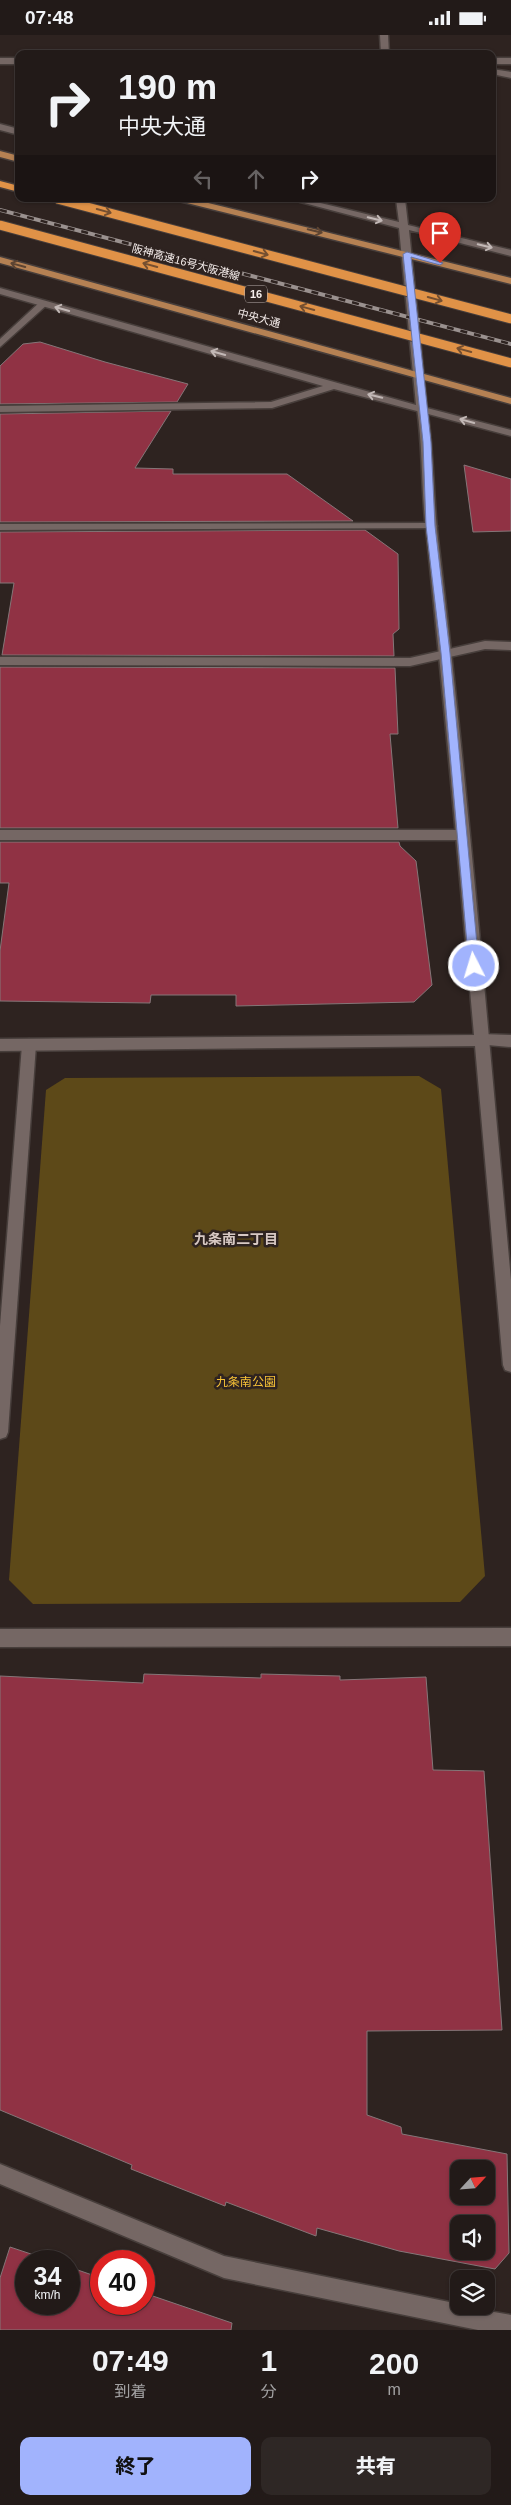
<!DOCTYPE html>
<html lang="ja">
<head>
<meta charset="utf-8">
<style>
	:root { --surface:#221a18; --page:#2e2725; --text:#f1f3f6; --muted:#a2a1a2; --line:#3f3837; --accent:#a1b3fd }
	body { margin:0; font-family:Helvetica,"Noto Sans JP",sans-serif; background:var(--page); color:var(--text); height:100vh; display:flex; flex-direction:column; font-size:19px; white-space:nowrap }
	* { box-sizing:border-box; margin:0 }
	p { font-size:16px; color:var(--muted) }
	.icon { flex:none; width:28px; height:28px; fill:none; stroke:currentColor; stroke-width:2; stroke-linecap:round; stroke-linejoin:round }
	.map { position:relative; height:2295px; overflow:hidden }
	.panel { display:flex; flex-direction:column; background:var(--surface); flex:1 }
	.panel>* { flex:none }
	.guide { position:absolute; left:15px; top:15px; width:481px; height:152px; border-radius:10px; box-shadow:0 1px 4px #0004,0 0 0 1px var(--line); background:#221a18; color:var(--text); overflow:hidden }
	.needle { width:32px; rotate:64deg }
	.buttons { position:absolute; left:450px; top:2125px; display:grid; gap:10px }
	.buttons a { display:grid; place-items:center; width:45px; height:45px; border-radius:10px; background:var(--surface); box-shadow:0 1px 4px #0004,0 0 0 1px var(--line); font-size:25px }
	.speed { position:absolute; left:15px; top:2215px; display:flex; gap:10px; font-size:25px; font-weight:700; text-align:center }
	.speed>* { display:grid; place-content:center; width:65px; height:65px; border-radius:50%; background:var(--surface); box-shadow:0 1px 4px #0004,0 0 0 1px var(--line); line-height:1 }
	.speed small { font-size:12px; font-weight:400 }
	.speed .limit { border:8px solid #d22; background:#fff; color:#111 }
	.pin { position:absolute; display:grid; place-items:center; width:42px; height:42px; color:#fff; margin:-51px -21px; border-radius:50% 50% 50% 0; rotate:-45deg; box-shadow:0 0 5px #0007 }
	.pin .icon { rotate:45deg }
	.me { position:absolute; width:55px; margin:-28px; rotate:355deg; stroke-linejoin:round; filter:drop-shadow(0 0 4px #0008) }
	.turn { display:flex; align-items:center; gap:18px; height:105px; padding:0 20px; font-size:22px }
	.turn .icon { width:65px; height:65px; stroke-width:2.5 }
	.turn b { display:block; font-size:35px; line-height:42px }
	.lanes { display:flex; align-items:center; height:48px; padding:0 20px; background:#0003; justify-content:center; gap:25px; direction:ltr }
	.lanes .off { opacity:.35 }
	.eta { display:flex; justify-content:space-evenly; align-items:center; height:85px; text-align:center }
	.eta b { font-size:30px; font-weight:800; line-height:35px }
	.action { display:flex; gap:10px; margin-top:auto; padding:10px 20px }
	.action a { flex:1; height:58px; border-radius:10px; background:var(--accent); color:#111; font-size:20px; font-weight:800; line-height:58px; text-align:center }
	.action a+a { background:var(--page); color:var(--text) }
	.status { display:flex; justify-content:space-between; align-items:center; height:35px; padding:0 25px; background:var(--surface); direction:ltr }
	.status svg { height:14px; fill:currentColor }
	.map>svg:first-child { display:block }
	.green { fill:#5d4918 }
	.building { fill:#903244; stroke:#857678; fill-rule:evenodd }
	.lines { fill:none; stroke-linecap:round; stroke-linejoin:round }
	.minor-casing { stroke:#473e3b; stroke-width:3 }
	.tertiary-casing { stroke:#473e3b; stroke-width:3 }
	.primary-casing { stroke:#473e3b; stroke-width:3 }
	.motorway-casing { stroke:#473e3b; stroke-width:3 }
	.minor { fill:#756764; fill-rule:evenodd }
	.tertiary { fill:#756764; fill-rule:evenodd }
	.primary { fill:#b58153; fill-rule:evenodd }
	.motorway { fill:#e09247; fill-rule:evenodd }
	.rail-casing { stroke:#9a918f; stroke-width:4 }
	.rail { stroke:#2e2320; stroke-width:2.5; stroke-dasharray:7; stroke-linecap:butt }
	.motorway-bridge-casing { stroke:#473e3b; stroke-width:11; stroke-linecap:butt }
	.motorway-bridge { stroke:#e09247; stroke-width:9 }
	.oneway { stroke:#754f30 }
	.oneway2 { stroke:#c2b8b6 }
	.oneway3 { stroke:#5d4432 }
	.route { fill:#a1b3fd; stroke:#6974a4 }
	.labels { text-anchor:middle; dominant-baseline:central; stroke-width:5; stroke-linejoin:round; paint-order:stroke }
	.far-street-label { font-size:11px; fill:#f6eeec; stroke:#2e2320 }
	.shield { fill:#2e2320; stroke:#bab1af; stroke-width:1 }
	.shield-label { font-size:11px; font-weight:bold; fill:#f6eeec }
	.park-label { font-size:12px; fill:#f8c337; stroke:#2e2320 }
	.neighbourhood-label { font-size:14px; font-weight:bold; fill:#d7c8c3; stroke:#2e2320 }
</style>
</head>
<body>
<div class="status"><b>07:48</b><svg viewBox="0 0 49 12"><path d="M0 12V9h3v3zM5 12V6h3v6zM10 12V3h3v9zM15 12V0h3v12zM26 1h20v11H26zM47 4h2v5h-2z"/></svg></div>
<div class="map">
<svg width="511" height="2295" viewBox="0 0 511 2295">
	<rect width="100%" height="100%" fill="#2e2320"/>
	<!-- green -->
	<polygon class="green" points="419,1041 441,1054 485,1541 460,1567 33,1569 9,1545 46,1055 65,1043"/>
	<!-- building -->
	<g class="building">
		<polygon points="40,307 105,327 188,349 177,367 0,369 0,331 23,309"/>
		<polygon points="171,376 135,433 173,434 173,439 287,439 353,486 0,487 0,379"/>
		<polygon points="464,430 511,444 511,496 473,497"/>
		<polygon points="365,495 398,519 399,594 393,599 394,621 2,620 14,548 0,548 0,497"/>
		<polygon points="0,632 395,633 398,699 390,699 398,793 0,793"/>
		<polygon points="0,807 399,807 400,811 416,826 432,950 414,967 236,971 236,960 151,960 150,968 0,966 0,916 9,848 0,848"/>
		<path d="M144 1639 261 1643V1639L340 1641V1645L426 1642 433 1735 484 1736 502 1995 367 1996V2080L401 2092 402 2099 507 2119 509 2218 495 2234 399 2216 317 2193 316 2201 226 2167 225 2171 131 2134 132 2130 0 2075V1641L143 1648ZM459 2134H486V2161H459ZM459 2189H486V2216H459Z"/>
		<polygon points="10,2212 52,2226 26,2226 26,2269 69,2269 69,2232 101,2243 101,2269 144,2269 144,2258 232,2288 231,2295 0,2295 0,2243"/>
	</g>
	<g class="lines">
		<defs>
			<g id="minor">
				<polygon points="380,0 388,0 389,19 381,19"/>
				<rect x="0" y="23" width="19" height="6"/>
				<rect x="492" y="23" width="19" height="6"/>
				<polygon points="492,34 511,37 511,43 492,39"/>
				<polygon points="0,89 19,94 19,100 0,95"/>
				<polygon points="289,164 304,164 399,187 396,164 405,164 408,190 511,215 511,221 409,195 427,373 511,395 511,401 334,354 272,373 0,377 0,371 271,367 323,351 0,259 0,253 416,370 399,193"/>
				<polygon points="431,488 437,491 435,493 0,495 0,489"/>
				<polygon points="485,606 511,607 511,615 485,614 410,631 0,630 0,622 410,623"/>
				<polygon points="0,795 461,795 467,800 461,805 0,805"/>
				<polygon points="481,999 511,1000 511,1012 476,1009 474,1005 476,1001"/>
				<polygon points="29,1004 34,1006 36,1010 8,1397 6,1402 0,1404 0,1291 22,1010 24,1006"/>
			</g>
			<g id="tertiary">
				<polygon points="41,266 49,268 0,312 0,304"/>
				<path d="M422 370 427 373C434 417 433 461 438 504 468 751 488 998 511 1245V1337L505 1335 503 1330 475 1011 0 1016V1004L474 1000C459 831 444 662 426 494 421 454 423 413 417 373Z"/>
				<polygon points="511,1593 511,1611 0,1612 0,1594"/>
				<polygon points="0,2129 224,2221 459,2269 459,2271 511,2280 511,2295 478,2295 224,2243 0,2149"/>
			</g>
			<g id="primary">
				<polygon points="0,116 19,121 19,127 0,122"/>
				<polygon points="178,164 192,164 511,243 511,249 179,166"/>
				<polygon points="0,222 511,363 511,369 0,228"/>
			</g>
			<polygon id="motorway" points="0,146 19,151 19,157 0,152"/>
		</defs>
		<!-- minor casing -->
		<use href="#minor" class="minor-casing"/>
		<!-- tertiary casing -->
		<use href="#tertiary" class="tertiary-casing"/>
		<!-- primary casing -->
		<use href="#primary" class="primary-casing"/>
		<!-- motorway casing -->
		<use href="#motorway" class="motorway-casing"/>
		<!-- minor -->
		<use href="#minor" class="minor"/>
		<!-- tertiary -->
		<use href="#tertiary" class="tertiary"/>
		<!-- primary -->
		<use href="#primary" class="primary"/>
		<!-- motorway -->
		<use href="#motorway" class="motorway"/>
		<defs>
			<polyline id="rail" points="0,175 511,309"/>
		</defs>
		<!-- rail casing -->
		<use href="#rail" class="rail-casing"/>
		<!-- rail -->
		<use href="#rail" class="rail"/>
		<defs>
			<g id="motorway-bridge">
				<polyline points="57,164 511,284"/>
				<polyline points="0,190 511,328"/>
			</g>
		</defs>
		<!-- motorway-bridge casing -->
		<use href="#motorway-bridge" class="motorway-bridge-casing"/>
		<!-- motorway-bridge -->
		<use href="#motorway-bridge" class="motorway-bridge"/>
	</g>
	<!-- one-way arrows -->
	<defs><path id="oneway-shaft" d="M-6 0H5M1.5-3L5.5 0L1.5 3" fill="none" stroke-width="1.6" stroke-linecap="round" stroke-linejoin="round" transform="scale(1.25)"/></defs>
	<g class="oneway">
		<use href="#oneway-shaft" transform="translate(104 176) rotate(15)"/>
		<use href="#oneway-shaft" transform="translate(261 218) rotate(15)"/>
		<use href="#oneway-shaft" transform="translate(150 230) rotate(-165)"/>
		<use href="#oneway-shaft" transform="translate(435 264) rotate(15)"/>
		<use href="#oneway-shaft" transform="translate(307 273) rotate(-165)"/>
		<use href="#oneway-shaft" transform="translate(464 315) rotate(-165)"/>
	</g>
	<g class="oneway2">
		<use href="#oneway-shaft" transform="translate(375 184) rotate(14)"/>
		<use href="#oneway-shaft" transform="translate(485 211) rotate(14)"/>
		<use href="#oneway-shaft" transform="translate(62 274) rotate(-164)"/>
		<use href="#oneway-shaft" transform="translate(218 318) rotate(-164)"/>
		<use href="#oneway-shaft" transform="translate(375 361) rotate(-166)"/>
		<use href="#oneway-shaft" transform="translate(467 386) rotate(-165)"/>
	</g>
	<g class="oneway3">
		<use href="#oneway-shaft" transform="translate(315 196) rotate(14)"/>
		<use href="#oneway-shaft" transform="translate(18 230) rotate(-165)"/>
	</g>
	<!-- route -->
	<polygon class="route" points="407,217 443,228 440,230 411,222 431,407 435,491 450,618 479,931 474,935 469,931 441,618 426,491 423,407 403,219"/>
	<g class="labels">
		<!-- far-street labels -->
		<g class="far-street-label">
			<text transform="translate(186 227) rotate(15)">阪神高速16号大阪港線</text>
			<text transform="translate(259 283) rotate(15)">中央大通</text>
		</g>
		<!-- shield labels -->
		<rect class="shield" x="245" y="250.5" width="22" height="17" rx="4"/>
		<g class="shield-label">
			<text x="256" y="259">16</text>
		</g>
		<!-- park labels -->
		<g class="park-label">
			<text x="246" y="1347">九条南公園</text>
		</g>
		<!-- neighbourhood labels -->
		<g class="neighbourhood-label">
			<text x="236" y="1204">九条南二丁目</text>
		</g>
	</g>
</svg>
<div class="buttons">
<a><svg class="needle" viewBox="-14 -14 28 28"><path d="M0-13l5 13h-10z" fill="#e53935"/><path d="M0 13l5-13h-10z" fill="#a2a1a2"/></svg></a>
<a><svg class="icon" aria-label="sound" viewBox="0 0 24 24"><path d="M4 9h4l5-4v14l-5-4H4zM17 9q2 3 0 6"/></svg></a>
<a><svg class="icon" aria-label="layers" viewBox="0 0 24 24"><path d="M12 4l9 5-9 5-9-5zM3 14l9 5 9-5"/></svg></a>
</div>
<div class="speed"><div>34<small>km/h</small></div><div class="limit">40</div></div>
<div class="pin" style="left:440px;top:228px;background:#d93025"><svg class="icon" aria-label="arrive" viewBox="0 0 24 24"><path d="M6 21V4h12l-3 4 3 4H6"/></svg></div>
<svg class="me" style="left:474px;top:931px" viewBox="-20 -20 40 40"><circle r="17" fill="#a1b3fd" stroke="#fff" stroke-width="3"/><path d="M0-11L8 9 0 5-8 9z" fill="#fff"/></svg>
<div class="guide">
<div class="turn"><svg class="icon" aria-label="right" viewBox="0 0 24 24"><path d="M7 20v-9h11M14 6l5 5-5 5"/></svg><div><b>190 m</b>中央大通</div></div>
<div class="lanes"><svg class="icon off" aria-label="left" viewBox="0 0 24 24"><path d="M17 20v-9H6M10 6l-5 5 5 5"/></svg><svg class="icon off" aria-label="ahead" viewBox="0 0 24 24"><path d="M12 20V5M6 11l6-6 6 6"/></svg><svg class="icon" aria-label="right" viewBox="0 0 24 24"><path d="M7 20v-9h11M14 6l5 5-5 5"/></svg></div>
</div>
</div>
<section class="panel">
<div class="eta">
<div><b>07:49</b><p>到着</p></div>
<div><b>1</b><p>分</p></div>
<div><b>200</b><p>m</p></div>
</div>
<div class="action"><a>終了</a><a>共有</a></div>
</section>
</body>
</html>
